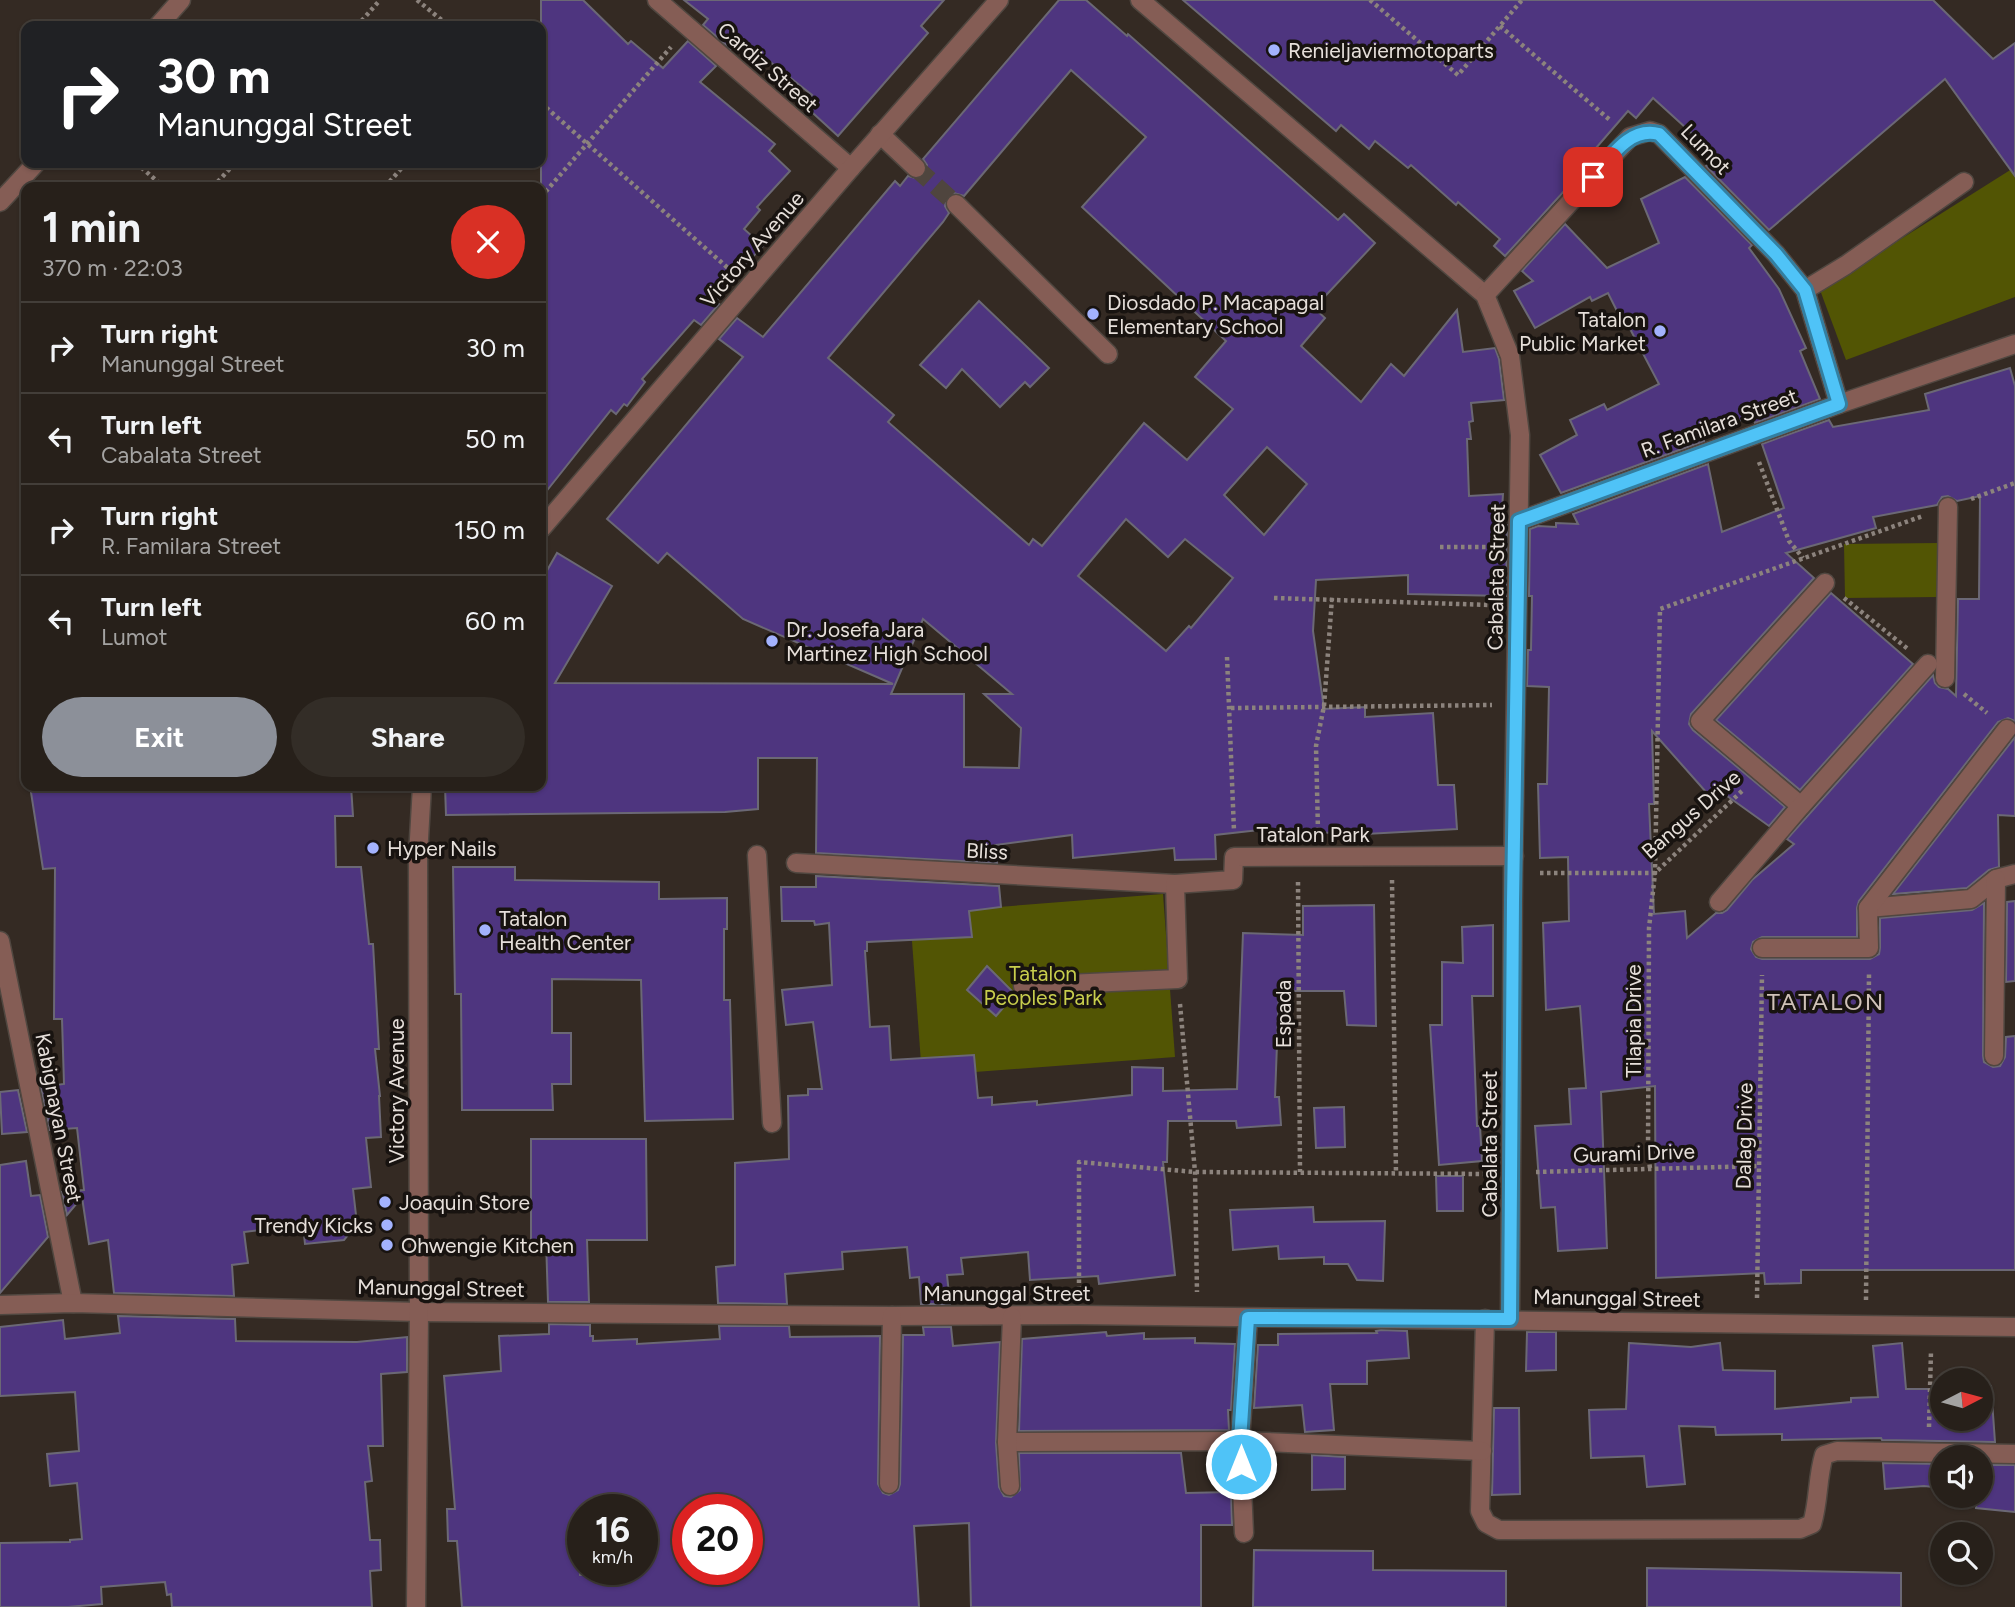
<!DOCTYPE html>
<html lang="en">
<head>
<meta charset="utf-8">
<style>
	:root { --surface:#27201a; --page:#332d27; --text:#f1f3f6; --muted:#a4a3a2; --line:#433e39; --accent:#8c9099 }
	body { margin:0; font-family:Figtree,sans-serif; background:var(--page); color:var(--text); height:100vh; display:flex; flex-direction:column; font-size:26px; white-space:nowrap }
	* { box-sizing:border-box; margin:0 }
	p { font-size:23px; color:var(--muted) }
	.icon { flex:none; width:38px; height:38px; fill:none; stroke:currentColor; stroke-width:2; stroke-linecap:round; stroke-linejoin:round }
	.map { position:relative; flex:1; overflow:hidden }
	.sheet { position:absolute; left:21px; top:182px; width:525px; height:609px; display:flex; flex-direction:column; background:var(--surface); border-radius:14px; box-shadow:0 2px 5px #0004,0 0 0 2px var(--line) }
	.sheet>* { flex:none }
	.top-card { position:absolute; left:21px; top:21px; width:525px; height:147px; border-radius:14px; box-shadow:0 2px 5px #0004,0 0 0 2px var(--line); background:#202124; color:#fff; overflow:hidden }
	.needle { width:46px; rotate:84deg }
	.tools { position:absolute; left:1930px; top:1368px; display:grid; gap:14px }
	.tools a { display:grid; place-items:center; width:63px; height:63px; border-radius:50%; background:var(--surface); box-shadow:0 2px 5px #0004,0 0 0 2px var(--line); font-size:35px }
	.speed { position:absolute; left:567px; top:1494px; display:flex; gap:14px; font-size:35px; font-weight:700; text-align:center }
	.speed>* { display:grid; place-content:center; width:91px; height:91px; border-radius:50%; background:var(--surface); box-shadow:0 2px 5px #0004,0 0 0 2px var(--line); line-height:1 }
	.speed small { font-size:18px; font-weight:400 }
	.speed .limit { border:10px solid #d22; background:#fff; color:#111 }
	.pin { position:absolute; display:grid; place-items:center; width:60px; height:60px; color:#fff; margin:-30px; border-radius:14px; box-shadow:0 4px 10px #0006 }
	.me { position:absolute; width:77px; margin:-38px; rotate:0deg; stroke-linejoin:round; filter:drop-shadow(0 0 5px #0008) }
	.turn { display:flex; align-items:center; gap:24px; height:147px; padding:0 21px; font-size:32px }
	.turn .icon { width:91px; height:91px; stroke-width:2.5 }
	.turn b { display:block; font-size:49px; line-height:60px }
	.round { display:grid; place-items:center; flex:none; width:74px; height:74px; border-radius:37px; background:var(--page) }
	.headline { display:flex; align-items:center; justify-content:space-between; height:119px; padding:0 21px }
	h1 { font-size:42px; font-weight:700; line-height:52px }
	.cta { display:flex; gap:14px; margin-top:auto; padding:14px 21px }
	.cta a { flex:1; height:80px; border-radius:42px; background:var(--accent); color:#fff; font-size:28px; font-weight:700; line-height:80px; text-align:center }
	.cta a+a { background:var(--page); color:var(--text) }
	ul { padding:0; list-style:none }
	li { display:flex; align-items:center; gap:21px; height:91px; padding:0 21px; border-top:2px solid var(--line) }
	li div { flex:1 }
	li b { display:block; font-size:26px }
	li em { font-style:normal }
	.map>svg:first-child { display:block }
	.green { fill:#525504 }
	.building { fill:#4e357f; stroke:#6b6875; stroke-width:2; fill-rule:evenodd }
	.lines { fill:none; stroke-linecap:round; stroke-linejoin:round }
	.minor-tunnel { stroke:#4f453e; stroke-width:18; stroke-dasharray:18 9; stroke-linecap:butt }
	.minor-casing { stroke:#504740; stroke-width:21 }
	.path { stroke:#8c837d; stroke-width:4.5; stroke-dasharray:3.5 3.5; stroke-linecap:butt }
	.minor { stroke:#855d55; stroke-width:18 }
	.route-casing { stroke:#337fa1; stroke-width:18 }
	.route { stroke:#4fc3f7; stroke-width:12 }
	.poi-dot { fill:#a3b2fd; stroke:#181310; stroke-width:2.5 }
	.labels { text-anchor:middle; dominant-baseline:central; stroke-width:7; stroke-linejoin:round; paint-order:stroke }
	.poi-label { font-size:21px; fill:#e6dfda; stroke:#181310; text-anchor:start }
	.street-label { font-size:21px; fill:#e6dfda; stroke:#181310 }
	.park-label { font-size:21px; fill:#c8ce4d; stroke:#181310 }
	.quarter-label { font-size:24px; letter-spacing:2px; fill:#d0c2b9; stroke:#181310 }
</style>
</head>
<body>
<div class="map">
<svg width="2015" height="1607" viewBox="0 0 2015 1607">
	<rect width="100%" height="100%" fill="#342a23"/>
	<!-- green -->
	<g class="green">
		<polygon points="2015,167 2015,297 1846,360 1820,290"/>
		<polygon points="1939,543 1938,597 1845,598 1844,544"/>
		<polygon points="1163,894 1175,1057 922,1076 910,914"/>
	</g>
	<!-- building -->
	<g class="building">
		<polygon points="541,0 583,0 628,44 631,41 663,68 688,41 716,66 700,82 775,144 769,151 790,171 757,207 760,210 744,229 763,246 730,281 732,283 715,302 719,304 701,325 694,320 642,379 645,382 627,406 624,404 616,414 611,410 541,498"/>
		<polygon points="684,0 944,0 921,26 928,33 838,136 804,105 812,95 750,46 746,50 737,43 731,49 703,25 708,19"/>
		<path d="M1059 0H1086L1127 36 1128 34 1338 220 1344 214 1375 243 1314 308 1325 318 1301 346 1361 402 1391 364 1404 376 1457 310 1463 352 1495 348 1499 359 1504 400 1471 403 1473 421 1469 422 1471 439H1467L1469 496 1503 494 1501 524 1507 525 1506 596 1408 594V575L1316 580 1313 631 1324 709 1365 707V717L1433 713 1438 785H1454L1457 829 1366 834V830L1268 837V829L1215 835 1216 859 1175 860 1174 848 1073 858 1072 835 995 845 997 863 816 853 817 758H758V809L725 812 446 815 445 786H541V581L557 553 612 586 555 683 893 684 743 619 667 553 658 563 607 519 743 357 719 339 737 318 763 337 895 181 900 186 908 176 919 179 925 175 927 165 923 159ZM1071 70 1146 137 1082 207 1226 341 1195 377 1233 409 1187 460 1144 423 1042 546 1033 539 1029 545 888 422 894 415 828 358 943 222 949 213 945 206 947 197 954 193 964 196ZM1267 447 1307 484 1264 535 1224 495ZM1126 519 1168 557 1185 539 1233 578 1191 628 1189 626 1166 651 1078 576ZM923 619 1012 694H984L1021 728 1019 768 964 767V694H891Z"/>
		<polygon points="1183,0 1933,0 1993,59 2015,43 2015,176 1945,79 1769,230 1706,166 1720,159 1653,98 1636,118 1628,111 1583,163 1585,165 1566,189 1505,256 1494,246 1500,239 1458,202 1456,205 1411,165 1408,168 1375,141 1369,149 1341,125 1336,131"/>
		<polygon points="1685,177 1752,245 1749,248 1779,289 1806,348 1800,351 1820,399 1755,423 1752,415 1703,437 1704,441 1561,493 1540,455 1577,435 1570,420 1604,404 1607,410 1659,384 1628,325 1625,327 1608,293 1592,301 1590,297 1535,328 1514,291 1533,281 1522,271 1565,224 1607,268 1659,243 1641,199"/>
		<polygon points="979,301 1049,368 1030,387 1025,382 1000,407 962,369 946,388 920,365"/>
		<path d="M2010 368 2015 386V721L2008 718 1998 722 1859 901 1857 908V937H1762L1753 942 1751 949 1756 957 1762 959H1870L1879 954 1880 948V918L1972 910 1984 903 1983 1056 1984 1062 1993 1067 2000 1066 2005 1057 2006 1037 2015 1036V1270H1801V1283L1765 1284 1764 1273 1656 1278 1655 1086 1601 1092 1607 1248 1558 1251 1555 1207 1541 1208 1535 1126 1571 1124 1569 1089 1586 1088 1580 1006 1546 1010 1543 923 1569 921 1568 857 1540 858 1538 784H1547L1549 687 1527 686 1528 650H1531L1532 596H1529L1530 529 1538 526 1556 527V523L1578 524 1573 514 1708 464 1722 532 1784 508 1762 444 1829 420 1833 427 1929 410 1925 394ZM1948 496 1957 501 1980 496 1979 599H1958L1956 696 1948 689 1939 687 1935 683 1933 675 1787 839 1794 844 1752 880 1727 910 1722 913H1716L1687 938 1685 911 1654 914 1649 804H1654L1652 731 1714 801 1723 793 1769 826 1785 807 1693 730 1689 724 1691 714 1814 578 1786 553 1876 528 1873 517 1937 505 1942 497Z"/>
		<polygon points="1831,593 1913,664 1800,790 1716,720"/>
		<polygon points="2015,737 2015,816 1998,815 1999,867 1989,870 1967,888 1893,894"/>
		<polygon points="30,786 351,786 353,816 335,816 336,867 361,867 369,944 373,944 379,1049 375,1049 380,1096 379,1096 381,1137 366,1138 371,1187 353,1189 357,1224 344,1240 305,1244 303,1225 244,1232 248,1263 232,1265 234,1296 114,1293 108,1240 89,1244 82,1197 67,1215 62,1192 84,1190 77,1128 50,1130 41,1087 64,1084 62,1019 54,1019 55,868 43,869"/>
		<polygon points="453,867 515,867 515,880 659,882 659,899 727,898 727,929 724,929 724,1000 730,1000 733,1119 645,1121 641,980 552,979 552,1033 571,1033 571,1084 552,1084 553,1110 462,1110 461,994 455,994"/>
		<polygon points="816,876 999,886 1001,907 969,911 972,937 867,942 867,951 865,951 870,1027 889,1026 891,1060 974,1055 978,1098 992,1097 992,1105 1037,1101 1037,1105 1132,1095 1132,1067 1163,1068 1163,1091 1237,1089 1243,933 1303,935 1303,906 1374,905 1376,1026 1347,1025 1344,991 1279,991 1275,1097 1279,1097 1281,1125 1237,1128 1236,1121 1168,1121 1167,1162 1163,1162 1175,1275 1099,1284 1098,1276 1030,1280 1028,1252 961,1258 963,1274 947,1275 950,1304 921,1304 919,1277 910,1278 907,1247 842,1252 843,1269 785,1274 787,1304 718,1303 716,1267 735,1265 735,1163 789,1159 788,1096 808,1095 808,1089 822,1089 813,1022 786,1025 782,990 832,985 829,923 815,925 814,921 782,921 781,887 816,887"/>
		<polygon points="2015,901 2015,981 2006,982 2007,902"/>
		<polygon points="1493,925 1493,996 1472,996 1477,1126 1480,1126 1482,1161 1439,1165 1430,1025 1442,1025 1442,962 1463,963 1462,927"/>
		<polygon points="987,966 1015,994 996,1016 967,990"/>
		<polygon points="18,1090 27,1132 2,1134 0,1092"/>
		<polygon points="1344,1107 1345,1147 1316,1148 1314,1108"/>
		<polygon points="531,1139 646,1139 647,1240 587,1240 589,1302 548,1302 546,1240 531,1240"/>
		<polygon points="26,1161 31,1196 40,1195 48,1237 0,1293 0,1165"/>
		<polygon points="1436,1176 1463,1176 1463,1211 1437,1211"/>
		<polygon points="1313,1207 1314,1222 1385,1221 1383,1281 1357,1280 1348,1264 1324,1264 1324,1257 1279,1259 1278,1246 1233,1250 1230,1210"/>
		<polygon points="118,1316 235,1319 236,1341 357,1342 407,1337 407,1372 381,1374 383,1446 368,1446 372,1481 365,1482 370,1540 380,1540 381,1570 370,1571 372,1607 172,1607 171,1594 167,1595 165,1582 101,1587 102,1604 68,1607 0,1607 0,1543 70,1542 70,1540 82,1539 77,1483 50,1486 47,1454 79,1451 75,1392 0,1396 0,1327 63,1320 65,1339 120,1333"/>
		<path d="M549 1324 590 1325V1336H593V1341L637 1339V1344L720 1339 719 1326H789L790 1337 880 1336 878 1484 883 1493 889 1495 898 1490 900 1484 903 1335H924L923 1327H951L953 1346 1000 1342 996 1443 999 1487 1004 1496 1011 1497 1020 1490 1019 1453H1181L1186 1493 1231 1492 1232 1525H1201V1607H971L969 1523 914 1526 919 1607H462L457 1541H448L447 1509H455L444 1376 501 1371 499 1336 549 1334ZM578 1510H642V1573L580 1575ZM688 1510H747V1570H688Z"/>
		<polygon points="1381,1330 1407,1331 1409,1358 1367,1361 1367,1384 1330,1384 1334,1430 1305,1432 1302,1405 1254,1408 1258,1345 1278,1345 1278,1334 1377,1333 1376,1331"/>
		<polygon points="1106,1332 1107,1336 1144,1333 1144,1339 1195,1338 1195,1343 1235,1344 1231,1410 1228,1410 1229,1430 1019,1431 1022,1339"/>
		<polygon points="1527,1332 1556,1332 1556,1370 1526,1371"/>
		<polygon points="1629,1343 1691,1347 1720,1343 1723,1370 1775,1371 1775,1409 1851,1402 1851,1398 1878,1397 1873,1346 1902,1343 1906,1389 1942,1389 1942,1419 1981,1419 1981,1387 1991,1386 1995,1442 1882,1440 1881,1438 1782,1440 1782,1434 1716,1435 1715,1427 1679,1426 1685,1484 1647,1487 1644,1456 1591,1458 1589,1410 1626,1409"/>
		<polygon points="1494,1408 1519,1408 1520,1494 1492,1495"/>
		<polygon points="1312,1455 1345,1457 1345,1489 1312,1490"/>
		<polygon points="1883,1463 1942,1464 1942,1488 1924,1486 1885,1489"/>
		<polygon points="1981,1465 2015,1465 2015,1512 1976,1508 1977,1496 1981,1496"/>
		<polygon points="1254,1550 1373,1551 1373,1570 1506,1571 1506,1607 1253,1607"/>
		<polygon points="1647,1568 1901,1573 1901,1607 1647,1607"/>
	</g>
	<g class="lines">
		<!-- minor-tunnel -->
		<polyline class="minor-tunnel" points="916,168 956,204"/>
		<defs>
			<g id="minor">
				<polyline points="657,0 851,168"/>
				<polyline points="1140,0 1485,295 1510,356 1520,435 1513,873 1510,1319"/>
				<polyline points="158,26 181,0"/>
				<polyline points="880,134 916,168"/>
				<polyline points="0,202 36,163"/>
				<polyline points="956,204 1108,354"/>
				<polyline points="1805,290 1846,265 1964,182"/>
				<polyline points="1485,295 1630,137 1650,131 1659,134 1776,254 1805,290 1839,404"/>
				<polyline points="1519,521 1839,404 2015,344"/>
				<polyline points="541,529 851,168 999,0"/>
				<polyline points="1945,678 1948,507"/>
				<polyline points="1801,806 1700,721 1825,583"/>
				<polyline points="757,855 772,1123"/>
				<polyline points="796,863 1175,884"/>
				<polyline points="1719,902 1801,806 1928,664"/>
				<polyline points="1868,908 1971,899 1996,879 2015,874"/>
				<polyline points="0,941 73,1303"/>
				<polyline points="1762,948 1869,948 1868,908 2007,729"/>
				<polyline points="1023,986 1178,979 1175,884 1233,880 1234,857 1514,856"/>
				<polyline points="1994,1056 1996,879"/>
				<polyline points="0,1305 73,1303 419,1312 892,1316 1079,1315 2015,1327"/>
				<path d="M1485 1319 1480 1511 1486 1523 1499 1530 1800 1529 1812 1524C1819 1501 1817 1478 1824 1455L1837 1451 2015 1454"/>
				<polyline points="1007,1442 1240,1441 1482,1451"/>
				<polyline points="889,1484 892,1316"/>
				<polyline points="1010,1486 1007,1442 1012,1317"/>
				<polyline points="1244,1533 1240,1441 1248,1318"/>
				<polyline points="416,1607 419,1312 418,856 422,786"/>
			</g>
		</defs>
		<!-- minor casing -->
		<use href="#minor" class="minor-casing"/>
		<!-- path -->
		<g class="path">
			<polyline points="417,0 449,26"/>
			<polyline points="1370,0 1458,75 1522,0"/>
			<polyline points="357,26 380,0"/>
			<polyline points="1500,26 1611,121"/>
			<polyline points="541,103 729,269"/>
			<polyline points="136,163 164,187"/>
			<polyline points="213,187 235,163"/>
			<polyline points="385,187 406,163"/>
			<polyline points="541,197 671,47"/>
			<polyline points="1759,462 1789,541 1803,558"/>
			<polyline points="1971,499 2015,483"/>
			<polyline points="1440,547 1492,547"/>
			<polyline points="1274,598 1490,605"/>
			<polyline points="1844,598 1908,649"/>
			<polyline points="1227,657 1234,831"/>
			<polyline points="1964,694 1987,713"/>
			<polyline points="1231,708 1492,705"/>
			<polyline points="1318,831 1316,746 1324,706 1332,598"/>
			<polyline points="1540,873 1655,873 1743,790"/>
			<polyline points="1392,880 1396,1174"/>
			<polyline points="1298,882 1300,1172"/>
			<polyline points="1180,1004 1195,1172 1197,1292"/>
			<polyline points="1650,1168 1648,1154 1649,928 1655,873 1660,609 1923,516"/>
			<polyline points="1536,1172 1759,1166"/>
			<polyline points="1079,1290 1079,1162 1195,1172 1485,1174"/>
			<polyline points="1757,1298 1762,975"/>
			<polyline points="1866,1300 1869,973"/>
			<polyline points="1929,1427 1931,1351"/>
		</g>
		<!-- minor -->
		<use href="#minor" class="minor"/>
	</g>
	<g class="lines">
		<defs>
			<path id="route" d="M1241 1464 1240 1441 1248 1318 1510 1319 1513 901 1519 521 1839 404 1805 290 1776 254 1659 134C1630 126 1611 157 1593 177"/>
		</defs>
		<!-- route casing -->
		<use href="#route" class="route-casing"/>
		<!-- route -->
		<use href="#route" class="route"/>
	</g>
	<!-- markers -->
	<g class="poi-dot">
		<circle cx="1274" cy="50" r="7"/>
		<circle cx="1093" cy="314" r="7"/>
		<circle cx="1660" cy="331" r="7"/>
		<circle cx="772" cy="641" r="7"/>
		<circle cx="373" cy="848" r="7"/>
		<circle cx="485" cy="930" r="7"/>
		<circle cx="385" cy="1202" r="7"/>
		<circle cx="387" cy="1225" r="7"/>
		<circle cx="387" cy="1245" r="7"/>
	</g>
	<g class="labels">
		<!-- poi labels -->
		<g class="poi-label">
			<text x="1288" y="50">Renieljaviermotoparts</text>
			<text x="1107" y="302">Diosdado P. Macapagal<tspan x="1107" dy="24">Elementary School</tspan></text>
			<text x="1646" y="319" text-anchor="end">Tatalon<tspan x="1646" dy="24">Public Market</tspan></text>
			<text x="786" y="629">Dr. Josefa Jara<tspan x="786" dy="24">Martinez High School</tspan></text>
			<text x="387" y="848">Hyper Nails</text>
			<text x="499" y="918">Tatalon<tspan x="499" dy="24">Health Center</tspan></text>
			<text x="399" y="1202">Joaquin Store</text>
			<text x="373" y="1225" text-anchor="end">Trendy Kicks</text>
			<text x="401" y="1245">Ohwengie Kitchen</text>
		</g>
		<!-- street labels -->
		<g class="street-label">
			<text transform="translate(768 67) rotate(41)">Cardiz Street</text>
			<text transform="translate(1706 149) rotate(46)">Lumot</text>
			<text transform="translate(752 249) rotate(-49)">Victory Avenue</text>
			<text transform="translate(1719 423) rotate(-20)">R. Familara Street</text>
			<text transform="translate(1496 577) rotate(-89)">Cabalata Street</text>
			<text transform="translate(1691 814) rotate(-41)">Bangus Drive</text>
			<text x="1313" y="834">Tatalon Park</text>
			<text transform="translate(987 851) rotate(3)">Bliss</text>
			<text transform="translate(1283 1014) rotate(-90)">Espada</text>
			<text transform="translate(1633 1021) rotate(-90)">Tilapia Drive</text>
			<text transform="translate(396 1091) rotate(-90)">Victory Avenue</text>
			<text transform="translate(59 1118) rotate(79)">Kabignayan Street</text>
			<text transform="translate(1744 1136) rotate(-89)">Dalag Drive</text>
			<text transform="translate(1489 1144) rotate(-90)">Cabalata Street</text>
			<text transform="translate(1634 1153) rotate(-2)">Gurami Drive</text>
			<text transform="translate(441 1288) rotate(1)">Manunggal Street</text>
			<text x="1007" y="1293">Manunggal Street</text>
			<text transform="translate(1617 1298) rotate(1)">Manunggal Street</text>
		</g>
		<!-- park labels -->
		<g class="park-label">
			<text x="1043" y="973">Tatalon<tspan x="1043" dy="24">Peoples Park</tspan></text>
		</g>
		<!-- quarter labels -->
		<g class="quarter-label">
			<text x="1826" y="1001">TATALON</text>
		</g>
	</g>
</svg>
<div class="tools">
<a><svg class="needle" viewBox="-14 -14 28 28"><path d="M0-13l5 13h-10z" fill="#e53935"/><path d="M0 13l5-13h-10z" fill="#a4a3a2"/></svg></a>
<a><svg class="icon" aria-label="sound" viewBox="0 0 24 24"><path d="M4 9h4l5-4v14l-5-4H4zM17 9q2 3 0 6"/></svg></a>
<a><svg class="icon" aria-label="search" viewBox="0 0 24 24"><circle cx="10" cy="10" r="6"/><path d="M15 15l6 6"/></svg></a>
</div>
<div class="speed"><div>16<small>km/h</small></div><div class="limit">20</div></div>
<div class="pin" style="left:1593px;top:177px;background:#d93025"><svg class="icon" aria-label="arrive" viewBox="0 0 24 24"><path d="M6 21V4h12l-3 4 3 4H6"/></svg></div>
<svg class="me" style="left:1241px;top:1464px" viewBox="-20 -20 40 40"><circle r="17" fill="#4fc3f7" stroke="#fff" stroke-width="3"/><path d="M0-11L8 9 0 5-8 9z" fill="#fff"/></svg>
<div class="top-card">
<div class="turn"><svg class="icon" aria-label="right" viewBox="0 0 24 24"><path d="M7 20v-9h11M14 6l5 5-5 5"/></svg><div><b>30 m</b>Manunggal Street</div></div>
</div>
<section class="sheet">
<div class="headline"><div><h1>1 min</h1><p>370 m · 22:03</p></div><a class="round" style="background:#d93025;color:#fff"><svg class="icon" aria-label="close" viewBox="0 0 24 24"><path d="M6 6l12 12M18 6L6 18"/></svg></a></div>
<ul>
<li><svg class="icon" aria-label="right" viewBox="0 0 24 24"><path d="M7 20v-9h11M14 6l5 5-5 5"/></svg><div><b>Turn right</b><p>Manunggal Street</p></div><em>30 m</em></li>
<li><svg class="icon" aria-label="left" viewBox="0 0 24 24"><path d="M17 20v-9H6M10 6l-5 5 5 5"/></svg><div><b>Turn left</b><p>Cabalata Street</p></div><em>50 m</em></li>
<li><svg class="icon" aria-label="right" viewBox="0 0 24 24"><path d="M7 20v-9h11M14 6l5 5-5 5"/></svg><div><b>Turn right</b><p>R. Familara Street</p></div><em>150 m</em></li>
<li><svg class="icon" aria-label="left" viewBox="0 0 24 24"><path d="M17 20v-9H6M10 6l-5 5 5 5"/></svg><div><b>Turn left</b><p>Lumot</p></div><em>60 m</em></li>
</ul>
<div class="cta"><a>Exit</a><a>Share</a></div>
</section>
</div>
</body>
</html>
